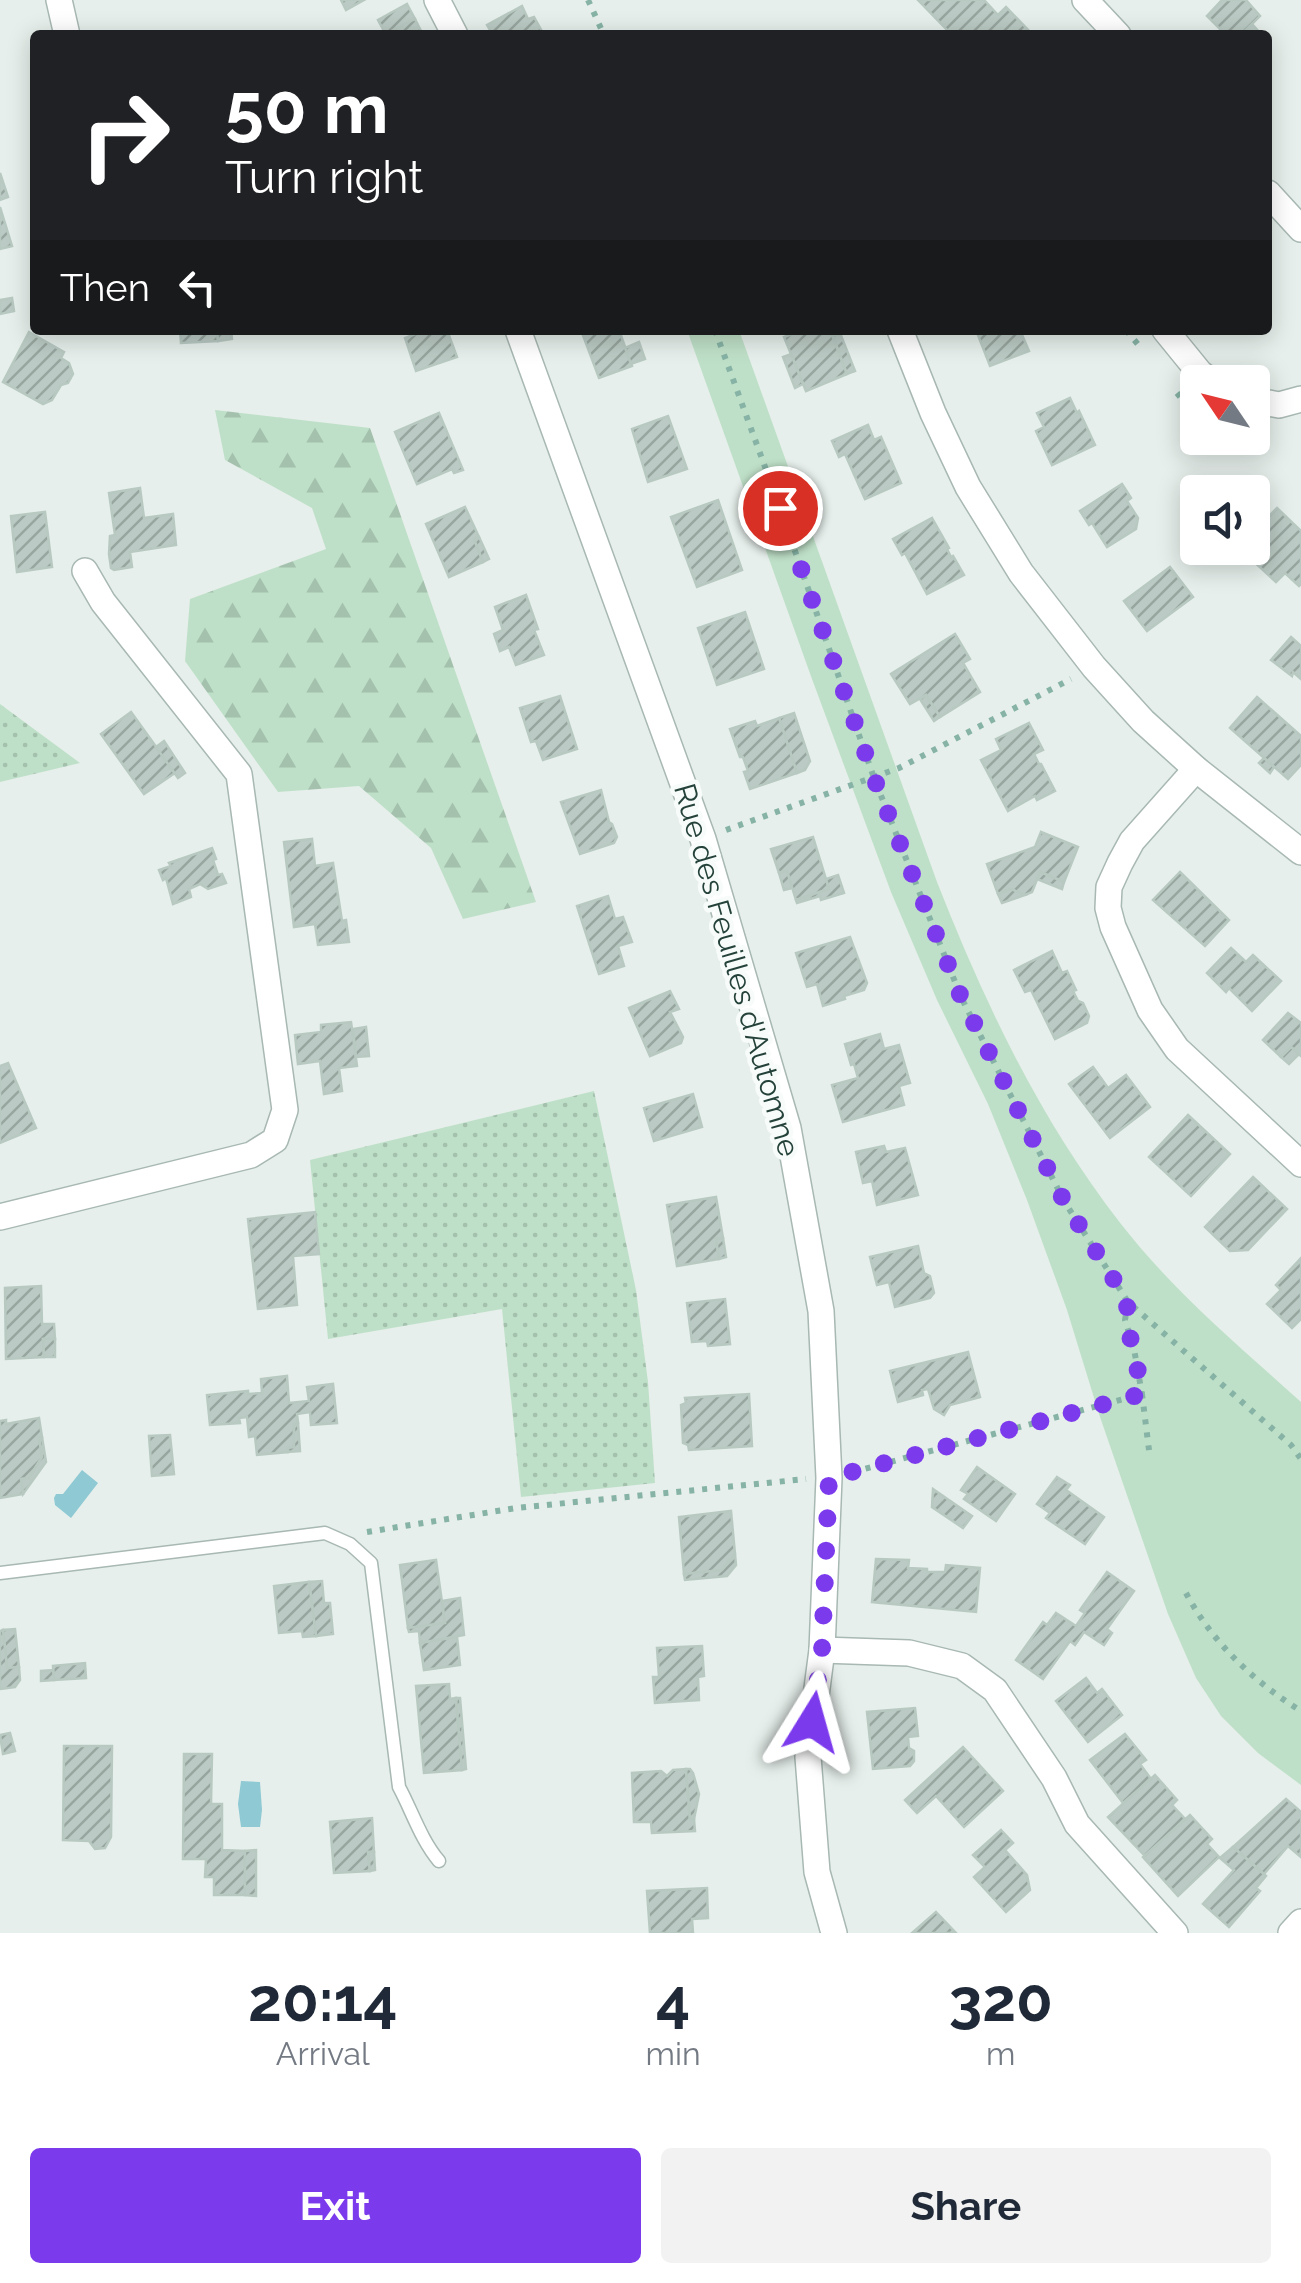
<!DOCTYPE html>
<html lang="en">
<head>
<meta charset="utf-8">
<style>
	:root { --surface:#fff; --page:#f2f2f3; --text:#1f2937; --muted:#747a83; --accent:#7c3aed }
	body { margin:0; font-family:Raleway,sans-serif; background:var(--page); color:var(--text); height:100vh; display:flex; flex-direction:column; font-size:38px; white-space:nowrap }
	* { box-sizing:border-box; margin:0 }
	p { font-size:32px; color:var(--muted) }
	.icon { flex:none; width:55px; height:55px; fill:none; stroke:currentColor; stroke-width:2; stroke-linecap:round; stroke-linejoin:round }
	.map { position:relative; height:1933px; overflow:hidden }
	.sheet { display:flex; flex-direction:column; background:var(--surface); flex:1 }
	.sheet>* { flex:none }
	.banner { position:absolute; left:30px; top:30px; width:1242px; height:305px; border-radius:10px; box-shadow:0 5px 25px #0003; background:#202124; color:#fff; overflow:hidden }
	.needle { width:65px; rotate:305deg }
	.buttons { position:absolute; left:1180px; top:365px; display:grid; gap:20px }
	.buttons a { display:grid; place-items:center; width:90px; height:90px; border-radius:10px; background:var(--surface); box-shadow:0 5px 25px #0003; font-size:50px }
	.pin { position:absolute; display:grid; place-items:center; width:85px; height:85px; color:#fff; margin:-42px; border:5px solid #fff; border-radius:50%; box-shadow:0 2px 10px #0007 }
	.me { position:absolute; width:110px; margin:-55px; rotate:8deg; stroke-linejoin:round; filter:drop-shadow(0 0 8px #0008) }
	.turn { display:flex; align-items:center; gap:35px; height:210px; padding:0 30px; font-size:45px }
	.turn .icon { width:130px; height:130px; stroke-width:2.5 }
	.turn b { display:block; font-size:70px; line-height:85px }
	.then { display:flex; align-items:center; height:95px; padding:0 30px; background:#0003; gap:20px; font-size:38px }
	.eta { display:flex; justify-content:space-evenly; align-items:center; height:170px; text-align:center }
	.eta b { font-size:60px; font-weight:700; line-height:70px }
	.primary-button { display:flex; gap:20px; margin-top:auto; padding:20px 30px }
	.primary-button a { flex:1; height:115px; border-radius:10px; background:var(--accent); color:#fff; font-size:40px; font-weight:700; line-height:115px; text-align:center }
	.primary-button a+a { background:var(--page); color:var(--text) }
	.map>svg:first-child { display:block }
	.grass { fill:url(#grass-dots) }
	.forest { fill:url(#forest-firs) }
	.park { fill:#bfe0c8 }
	.water { fill:#8ec9d4 }
	.building { fill:url(#building-hatch); stroke:#b8c9c2; stroke-width:2.5 }
	.lines { fill:none; stroke-linecap:round; stroke-linejoin:round }
	.service-casing { stroke:#a8b8b2; stroke-width:15 }
	.minor-casing { stroke:#a8b8b2; stroke-width:28 }
	.path { stroke:#86b3a5; stroke-width:6; stroke-dasharray:5 8; stroke-linecap:butt }
	.service { stroke:#fff; stroke-width:12 }
	.minor { stroke:#fff; stroke-width:25 }
	.route { stroke:#7c3aed; stroke-width:18; stroke-dasharray:0 32.4 }
	.labels { text-anchor:middle; dominant-baseline:central; stroke-width:9; stroke-linejoin:round; paint-order:stroke }
	.street-label { font-size:30px; fill:#24423a; stroke:#f7fbf9 }
</style>
</head>
<body>
<div class="map">
<svg width="1301" height="1933" viewBox="0 0 1301 1933">
	<defs>
		<pattern id="grass-dots" width="8" height="8" patternUnits="userSpaceOnUse" patternTransform="scale(2.5)"><rect width="8" height="8" fill="#bfe0c8"/><path d="M2 2h.1M6 6h.1" fill="none" stroke="#a4c1ad" stroke-width="1.8" stroke-linecap="round"/></pattern>
		<pattern id="forest-firs" width="22" height="20" patternUnits="userSpaceOnUse" patternTransform="scale(2.5)"><rect width="22" height="20" fill="#bfe0c8"/><path d="M5 1l3.5 6h-7zM16 11l3.5 6h-7z" fill="#a4c1ad"/></pattern>
		<pattern id="building-hatch" width="6" height="6" patternUnits="userSpaceOnUse" patternTransform="scale(2.5)"><rect width="6" height="6" fill="#bbcac4"/><path d="M-1 1l2-2M0 6l6-6M5 7l2-2" fill="none" stroke="#98a6a0"/></pattern>
	</defs>
	<rect width="100%" height="100%" fill="#e6efeb"/>
	<!-- grass -->
	<g class="grass">
		<polygon points="0,704 80,763 0,782"/>
		<polygon points="594,1091 636,1290 648,1382 655,1483 521,1497 502,1309 328,1339 310,1160"/>
	</g>
	<!-- forest -->
	<polygon class="forest" points="215,410 370,428 536,902 463,919 431,848 359,786 278,792 185,661 190,599 326,549 312,508 225,460"/>
	<!-- park -->
	<path class="park" d="M687 330H739L937 882C985 1004 1040 1120 1121 1224 1173 1291 1239 1346 1301 1402V1785L1258 1753 1221 1716 1196 1678 1168 1614 1099 1414 1067 1310 1027 1200 988 1104 937 1000 891 892 812 679Z"/>
	<!-- water -->
	<g class="water">
		<polygon points="82,1470 98,1483 71,1518 55,1505 54,1498 56,1494 63,1494"/>
		<polygon points="241,1781 260,1782 262,1810 260,1827 241,1827 238,1804"/>
	</g>
	<!-- building -->
	<g class="building">
		<polygon points="341,0 364,0 346,10"/>
		<polygon points="918,0 984,0 998,15 1006,7 1033,35 952,35"/>
		<polygon points="1222,0 1246,0 1260,16 1241,35 1226,35 1207,16"/>
		<polygon points="407,4 415,19 390,32 392,35 380,35 385,33 378,20"/>
		<polygon points="522,6 528,19 534,17 544,35 493,35 487,25"/>
		<polygon points="415,19 422,33 392,35 390,32"/>
		<polygon points="1252,24 1262,35 1241,35"/>
		<polygon points="0,173 8,197 0,200"/>
		<polygon points="0,207 12,246 0,249"/>
		<polygon points="12,298 14,311 0,314 0,300"/>
		<polygon points="180,330 217,330 218,341 181,343"/>
		<polygon points="217,330 231,330 232,339 218,341"/>
		<polygon points="426,330 447,330 457,357 416,371 405,338"/>
		<polygon points="581,330 619,330 632,366 599,378"/>
		<polygon points="802,330 830,330 847,374 806,391 784,337"/>
		<polygon points="976,330 1020,330 1029,351 990,366"/>
		<polygon points="29,332 64,352 61,358 69,363 73,374 68,383 61,385 52,400 43,404 3,382"/>
		<polygon points="840,333 855,371 847,374 833,336"/>
		<polygon points="639,342 645,359 631,364 625,348"/>
		<polygon points="791,354 803,384 795,388 783,357"/>
		<polygon points="1070,398 1077,413 1079,411 1095,445 1052,465 1036,431 1044,427 1037,413"/>
		<polygon points="439,413 463,470 454,473 452,469 417,484 395,432"/>
		<polygon points="668,416 687,469 648,482 632,429"/>
		<polygon points="868,425 874,440 881,437 901,483 865,499 845,454 839,457 832,441"/>
		<polygon points="1122,484 1131,498 1127,501 1138,518 1136,529 1107,547 1092,523 1089,525 1080,511"/>
		<polygon points="140,488 144,518 173,514 176,545 130,552 132,567 114,570 111,568 109,554 110,536 115,535 109,493"/>
		<polygon points="718,500 742,570 697,587 671,517"/>
		<polygon points="465,507 479,537 474,539 483,562 449,577 426,524"/>
		<polygon points="1277,508 1301,531 1301,584 1299,586 1285,573 1276,582 1239,548 1252,548 1252,533"/>
		<polygon points="45,512 52,567 17,572 11,516"/>
		<polygon points="932,518 949,548 947,549 951,557 953,556 964,575 927,594 905,553 902,555 893,539"/>
		<polygon points="479,537 489,559 483,562 474,539"/>
		<polygon points="1170,567 1193,597 1147,631 1124,601"/>
		<polygon points="526,595 538,629 534,630 544,655 516,665 509,647 500,651 494,634 503,630 495,607"/>
		<polygon points="745,612 764,669 717,685 698,628"/>
		<polygon points="955,634 970,659 963,663 980,692 940,717 926,695 910,704 891,674"/>
		<polygon points="1291,637 1301,646 1301,679 1293,672 1292,676 1271,660"/>
		<polygon points="926,695 940,717 934,721 920,699"/>
		<polygon points="560,696 577,749 543,760 536,741 531,742 520,708"/>
		<polygon points="1257,697 1301,736 1301,765 1288,779 1230,728"/>
		<polygon points="131,712 175,773 144,794 101,734"/>
		<polygon points="794,713 810,761 805,770 797,773 779,718"/>
		<polygon points="779,718 797,773 750,789 744,772 748,771 743,757 740,757 730,729 755,721 757,726"/>
		<polygon points="1029,723 1043,750 1034,754 1039,764 1041,764 1055,791 1037,800 1035,796 1008,811 981,760 1001,750 996,739"/>
		<polygon points="164,741 185,773 178,778 156,747"/>
		<polygon points="1264,758 1274,767 1270,773 1259,763"/>
		<polygon points="601,790 609,822 612,824 617,837 614,843 580,854 561,802"/>
		<polygon points="1041,832 1078,847 1064,882 1040,872 1032,892 1025,895 1011,889 998,894 987,864 1035,847"/>
		<polygon points="813,837 829,889 796,900 787,871 779,873 771,849"/>
		<polygon points="312,839 315,866 333,863 342,921 346,920 349,942 318,945 315,924 294,927 284,842"/>
		<polygon points="212,848 216,859 213,860 218,875 222,874 226,883 208,889 200,884 189,889 191,897 173,904 166,878 163,880 159,870 171,866 169,863"/>
		<polygon points="787,871 792,888 784,890 779,873"/>
		<polygon points="1040,872 1064,882 1062,889 1037,879"/>
		<polygon points="1180,872 1229,920 1205,946 1153,900"/>
		<polygon points="838,875 844,893 821,900 820,896 797,903 796,900 829,889 826,879"/>
		<polygon points="1011,889 1025,895 1002,903 998,894"/>
		<polygon points="608,896 615,919 623,917 632,942 618,946 624,966 599,974 577,906"/>
		<polygon points="850,937 867,983 864,990 844,996 845,999 823,1006 817,984 807,987 796,953"/>
		<polygon points="1231,948 1246,962 1253,955 1281,981 1252,1011 1229,988 1226,992 1207,973"/>
		<polygon points="1052,951 1062,973 1067,971 1076,990 1073,991 1078,1001 1083,1003 1089,1016 1087,1023 1055,1039 1031,990 1025,992 1014,970"/>
		<polygon points="670,991 679,1009 670,1012 683,1037 681,1043 650,1056 629,1008"/>
		<polygon points="1288,1013 1301,1023 1301,1056 1291,1047 1281,1057 1263,1040"/>
		<polygon points="351,1022 357,1066 339,1068 342,1091 324,1094 320,1061 298,1064 295,1035 321,1032 321,1025"/>
		<polygon points="366,1027 369,1056 356,1057 353,1029"/>
		<polygon points="880,1034 884,1049 899,1045 910,1083 899,1086 904,1105 843,1122 832,1085 858,1078 854,1064 851,1065 845,1044"/>
		<polygon points="1291,1047 1299,1054 1289,1064 1281,1057"/>
		<polygon points="8,1063 36,1128 0,1143 0,1066"/>
		<polygon points="1093,1067 1108,1088 1126,1075 1150,1107 1110,1138 1069,1084"/>
		<polygon points="693,1094 702,1127 654,1141 644,1108"/>
		<polygon points="1188,1115 1230,1154 1191,1196 1149,1157"/>
		<polygon points="884,1146 886,1152 905,1148 918,1195 877,1205 872,1181 863,1183 856,1152"/>
		<polygon points="1253,1177 1287,1209 1248,1250 1230,1251 1205,1227"/>
		<polygon points="716,1197 723,1238 716,1239 719,1259 677,1266 667,1205"/>
		<polygon points="315,1212 319,1254 293,1256 297,1305 258,1309 248,1219"/>
		<polygon points="723,1238 726,1257 719,1259 716,1239"/>
		<polygon points="918,1246 924,1273 930,1276 934,1293 930,1298 895,1307 889,1282 877,1285 870,1257"/>
		<polygon points="1301,1258 1301,1319 1292,1328 1267,1304 1281,1290 1276,1285"/>
		<polygon points="41,1286 42,1324 54,1324 55,1339 43,1339 44,1357 6,1359 5,1288"/>
		<polygon points="725,1299 730,1344 708,1346 707,1341 692,1342 687,1303"/>
		<polygon points="43,1339 55,1339 55,1357 44,1357"/>
		<polygon points="968,1352 980,1397 950,1405 944,1415 934,1409 928,1389 922,1390 923,1395 898,1402 890,1371"/>
		<polygon points="287,1376 289,1403 309,1401 307,1387 333,1384 337,1423 311,1425 310,1412 297,1414 298,1423 294,1424 294,1447 288,1448 288,1452 257,1455 255,1436 249,1437 247,1417 239,1418 240,1423 210,1425 207,1395 248,1391 248,1394 262,1393 261,1379"/>
		<polygon points="749,1394 752,1446 689,1450 688,1445 683,1443 681,1405 686,1403 685,1398"/>
		<polygon points="39,1418 42,1437 39,1437 42,1457 29,1478 21,1479 23,1494 0,1498 0,1421 6,1420 6,1424"/>
		<polygon points="298,1423 300,1451 288,1452 288,1448 294,1447 294,1424"/>
		<polygon points="170,1435 174,1474 152,1476 149,1436"/>
		<polygon points="39,1437 42,1437 46,1462 23,1494 21,1479 29,1478 42,1457"/>
		<polygon points="977,1467 1015,1494 996,1521 964,1499 968,1494 961,1490"/>
		<polygon points="1057,1477 1070,1485 1066,1490 1104,1517 1085,1544 1046,1518 1050,1513 1037,1504"/>
		<polygon points="933,1489 972,1516 963,1528 932,1507"/>
		<polygon points="731,1511 735,1554 722,1570 684,1574 679,1517"/>
		<polygon points="735,1554 736,1565 727,1576 685,1580 684,1574 722,1570"/>
		<polygon points="876,1559 909,1560 908,1568 927,1569 927,1572 945,1572 946,1565 980,1568 976,1612 872,1602"/>
		<polygon points="436,1560 445,1623 408,1628 400,1565"/>
		<polygon points="1107,1572 1134,1591 1107,1629 1112,1633 1104,1645 1084,1632 1075,1645 1070,1641 1043,1679 1016,1660 1043,1622 1047,1625 1056,1613 1076,1626 1085,1613 1080,1610"/>
		<polygon points="322,1581 324,1603 330,1603 333,1634 316,1636 309,1582"/>
		<polygon points="309,1582 316,1636 303,1637 302,1631 279,1633 274,1586"/>
		<polygon points="460,1598 464,1635 420,1643 419,1631 409,1632 408,1628 445,1623 442,1601"/>
		<polygon points="15,1629 19,1667 7,1668 3,1630"/>
		<polygon points="3,1630 7,1668 19,1667 20,1680 15,1687 0,1689 0,1631"/>
		<polygon points="457,1637 460,1665 424,1670 420,1643"/>
		<polygon points="702,1646 704,1676 698,1677 699,1700 655,1703 653,1677 659,1677 657,1648"/>
		<polygon points="85,1663 86,1678 54,1680 53,1666"/>
		<polygon points="53,1670 54,1680 41,1681 41,1671"/>
		<polygon points="1086,1678 1097,1693 1102,1689 1122,1715 1088,1742 1056,1701"/>
		<polygon points="449,1684 450,1699 456,1698 462,1770 424,1773 416,1686"/>
		<polygon points="456,1698 460,1698 466,1769 462,1770"/>
		<polygon points="915,1708 918,1736 908,1737 909,1748 914,1751 914,1761 910,1766 873,1769 867,1712"/>
		<polygon points="10,1733 15,1751 3,1754 0,1735"/>
		<polygon points="1125,1734 1146,1760 1140,1764 1151,1779 1123,1803 1090,1760"/>
		<polygon points="64,1746 112,1746 111,1837 105,1848 95,1849 89,1841 63,1840"/>
		<polygon points="963,1747 1003,1791 964,1827 936,1796 917,1813 905,1800"/>
		<polygon points="184,1754 212,1754 211,1804 222,1804 222,1850 245,1851 245,1895 214,1895 214,1877 205,1877 206,1859 183,1859"/>
		<polygon points="686,1769 690,1819 694,1819 695,1831 652,1833 651,1822 634,1822 632,1773 661,1771 667,1776 673,1770"/>
		<polygon points="686,1769 690,1769 693,1773 699,1794 694,1819 690,1819"/>
		<polygon points="1155,1775 1177,1800 1172,1805 1185,1819 1145,1856 1108,1817"/>
		<polygon points="1286,1799 1301,1812 1301,1857 1288,1846 1264,1874 1233,1847"/>
		<polygon points="1190,1815 1212,1839 1207,1844 1219,1857 1178,1896 1143,1857"/>
		<polygon points="372,1818 374,1852 368,1852 370,1871 334,1873 330,1822"/>
		<polygon points="1001,1830 1013,1843 1005,1850 1027,1875 1030,1890 1006,1912 974,1877 985,1867 973,1855"/>
		<polygon points="1233,1847 1266,1876 1256,1888 1260,1891 1229,1927 1203,1904 1234,1870 1220,1858"/>
		<polygon points="256,1850 256,1896 245,1895 245,1851"/>
		<polygon points="368,1852 374,1852 375,1870 370,1871"/>
		<polygon points="707,1888 708,1918 692,1919 693,1933 650,1933 647,1891"/>
		<polygon points="936,1912 956,1933 912,1933"/>
	</g>
	<g class="lines">
		<defs>
			<path id="service" d="M0 1573 325 1533 350 1544 371 1563 399 1787C412 1811 421 1840 439 1861"/>
			<g id="minor">
				<polyline points="59,0 67,35"/>
				<polyline points="437,0 455,35"/>
				<polyline points="1085,0 1118,35"/>
				<polyline points="1268,193 1301,229"/>
				<polyline points="518,330 703,839 788,1128 821,1311 829,1478 822,1650 808,1757 817,1872 834,1933"/>
				<polyline points="900,330 933,413 968,487 1021,573 1094,667 1143,721 1196,769 1301,852"/>
				<polyline points="1165,330 1200,373 1212,382"/>
				<polyline points="1252,400 1279,405 1301,399"/>
				<polyline points="1196,769 1132,841 1120,863 1109,887 1108,908 1113,927 1150,1010 1177,1049 1301,1164"/>
				<polyline points="0,1217 251,1155 275,1140 285,1110 239,774 103,602 85,571"/>
				<polyline points="822,1650 909,1653 962,1666 995,1690 1054,1778 1077,1824 1175,1933"/>
				<polyline points="1291,1933 1301,1922"/>
			</g>
		</defs>
		<!-- service casing -->
		<use href="#service" class="service-casing"/>
		<!-- minor casing -->
		<use href="#minor" class="minor-casing"/>
		<!-- path -->
		<g class="path">
			<polyline points="588,0 604,35"/>
			<polyline points="715,330 780,508 874,778 961,997 1064,1201 1128,1302 1291,1445 1301,1459"/>
			<polyline points="1126,330 1141,348"/>
			<polyline points="1177,393 1195,415"/>
			<polyline points="726,830 899,768 1071,679"/>
			<polyline points="1128,1303 1125,1320 1134,1349 1142,1394"/>
			<polyline points="853,1472 1142,1394 1150,1458"/>
			<polyline points="367,1532 516,1508 806,1479"/>
			<path d="M1186 1593C1212 1642 1254 1682 1301 1711"/>
		</g>
		<!-- service -->
		<use href="#service" class="service"/>
		<!-- minor -->
		<use href="#minor" class="minor"/>
	</g>
	<g class="lines">
		<!-- route -->
		<polyline class="route" points="780,508 874,778 961,997 1064,1201 1128,1302 1125,1320 1134,1350 1142,1394 829,1478 822,1650 812,1722"/>
	</g>
	<g class="labels">
		<!-- street labels -->
		<g class="street-label">
			<text transform="translate(737 970) rotate(74)">Rue des Feuilles d'Automne</text>
		</g>
	</g>
</svg>
<div class="buttons">
<a><svg class="needle" viewBox="-14 -14 28 28"><path d="M0-13l5 13h-10z" fill="#e53935"/><path d="M0 13l5-13h-10z" fill="#747a83"/></svg></a>
<a><svg class="icon" aria-label="sound" viewBox="0 0 24 24"><path d="M4 9h4l5-4v14l-5-4H4zM17 9q2 3 0 6"/></svg></a>
</div>
<div class="pin" style="left:780px;top:508px;background:#d93025"><svg class="icon" aria-label="arrive" viewBox="0 0 24 24"><path d="M6 21V4h12l-3 4 3 4H6"/></svg></div>
<svg class="me" style="left:812px;top:1722px" viewBox="-20 -20 40 40"><path d="M0-17L14 15 0 8-14 15z" fill="#7c3aed" stroke="#fff" stroke-width="4"/></svg>
<div class="banner">
<div class="turn"><svg class="icon" aria-label="right" viewBox="0 0 24 24"><path d="M7 20v-9h11M14 6l5 5-5 5"/></svg><div><b>50 m</b>Turn right</div></div>
<div class="then">Then<svg class="icon" aria-label="left" viewBox="0 0 24 24"><path d="M17 20v-9H6M10 6l-5 5 5 5"/></svg></div>
</div>
</div>
<section class="sheet">
<div class="eta">
<div><b>20:14</b><p>Arrival</p></div>
<div><b>4</b><p>min</p></div>
<div><b>320</b><p>m</p></div>
</div>
<div class="primary-button"><a>Exit</a><a>Share</a></div>
</section>
</body>
</html>
